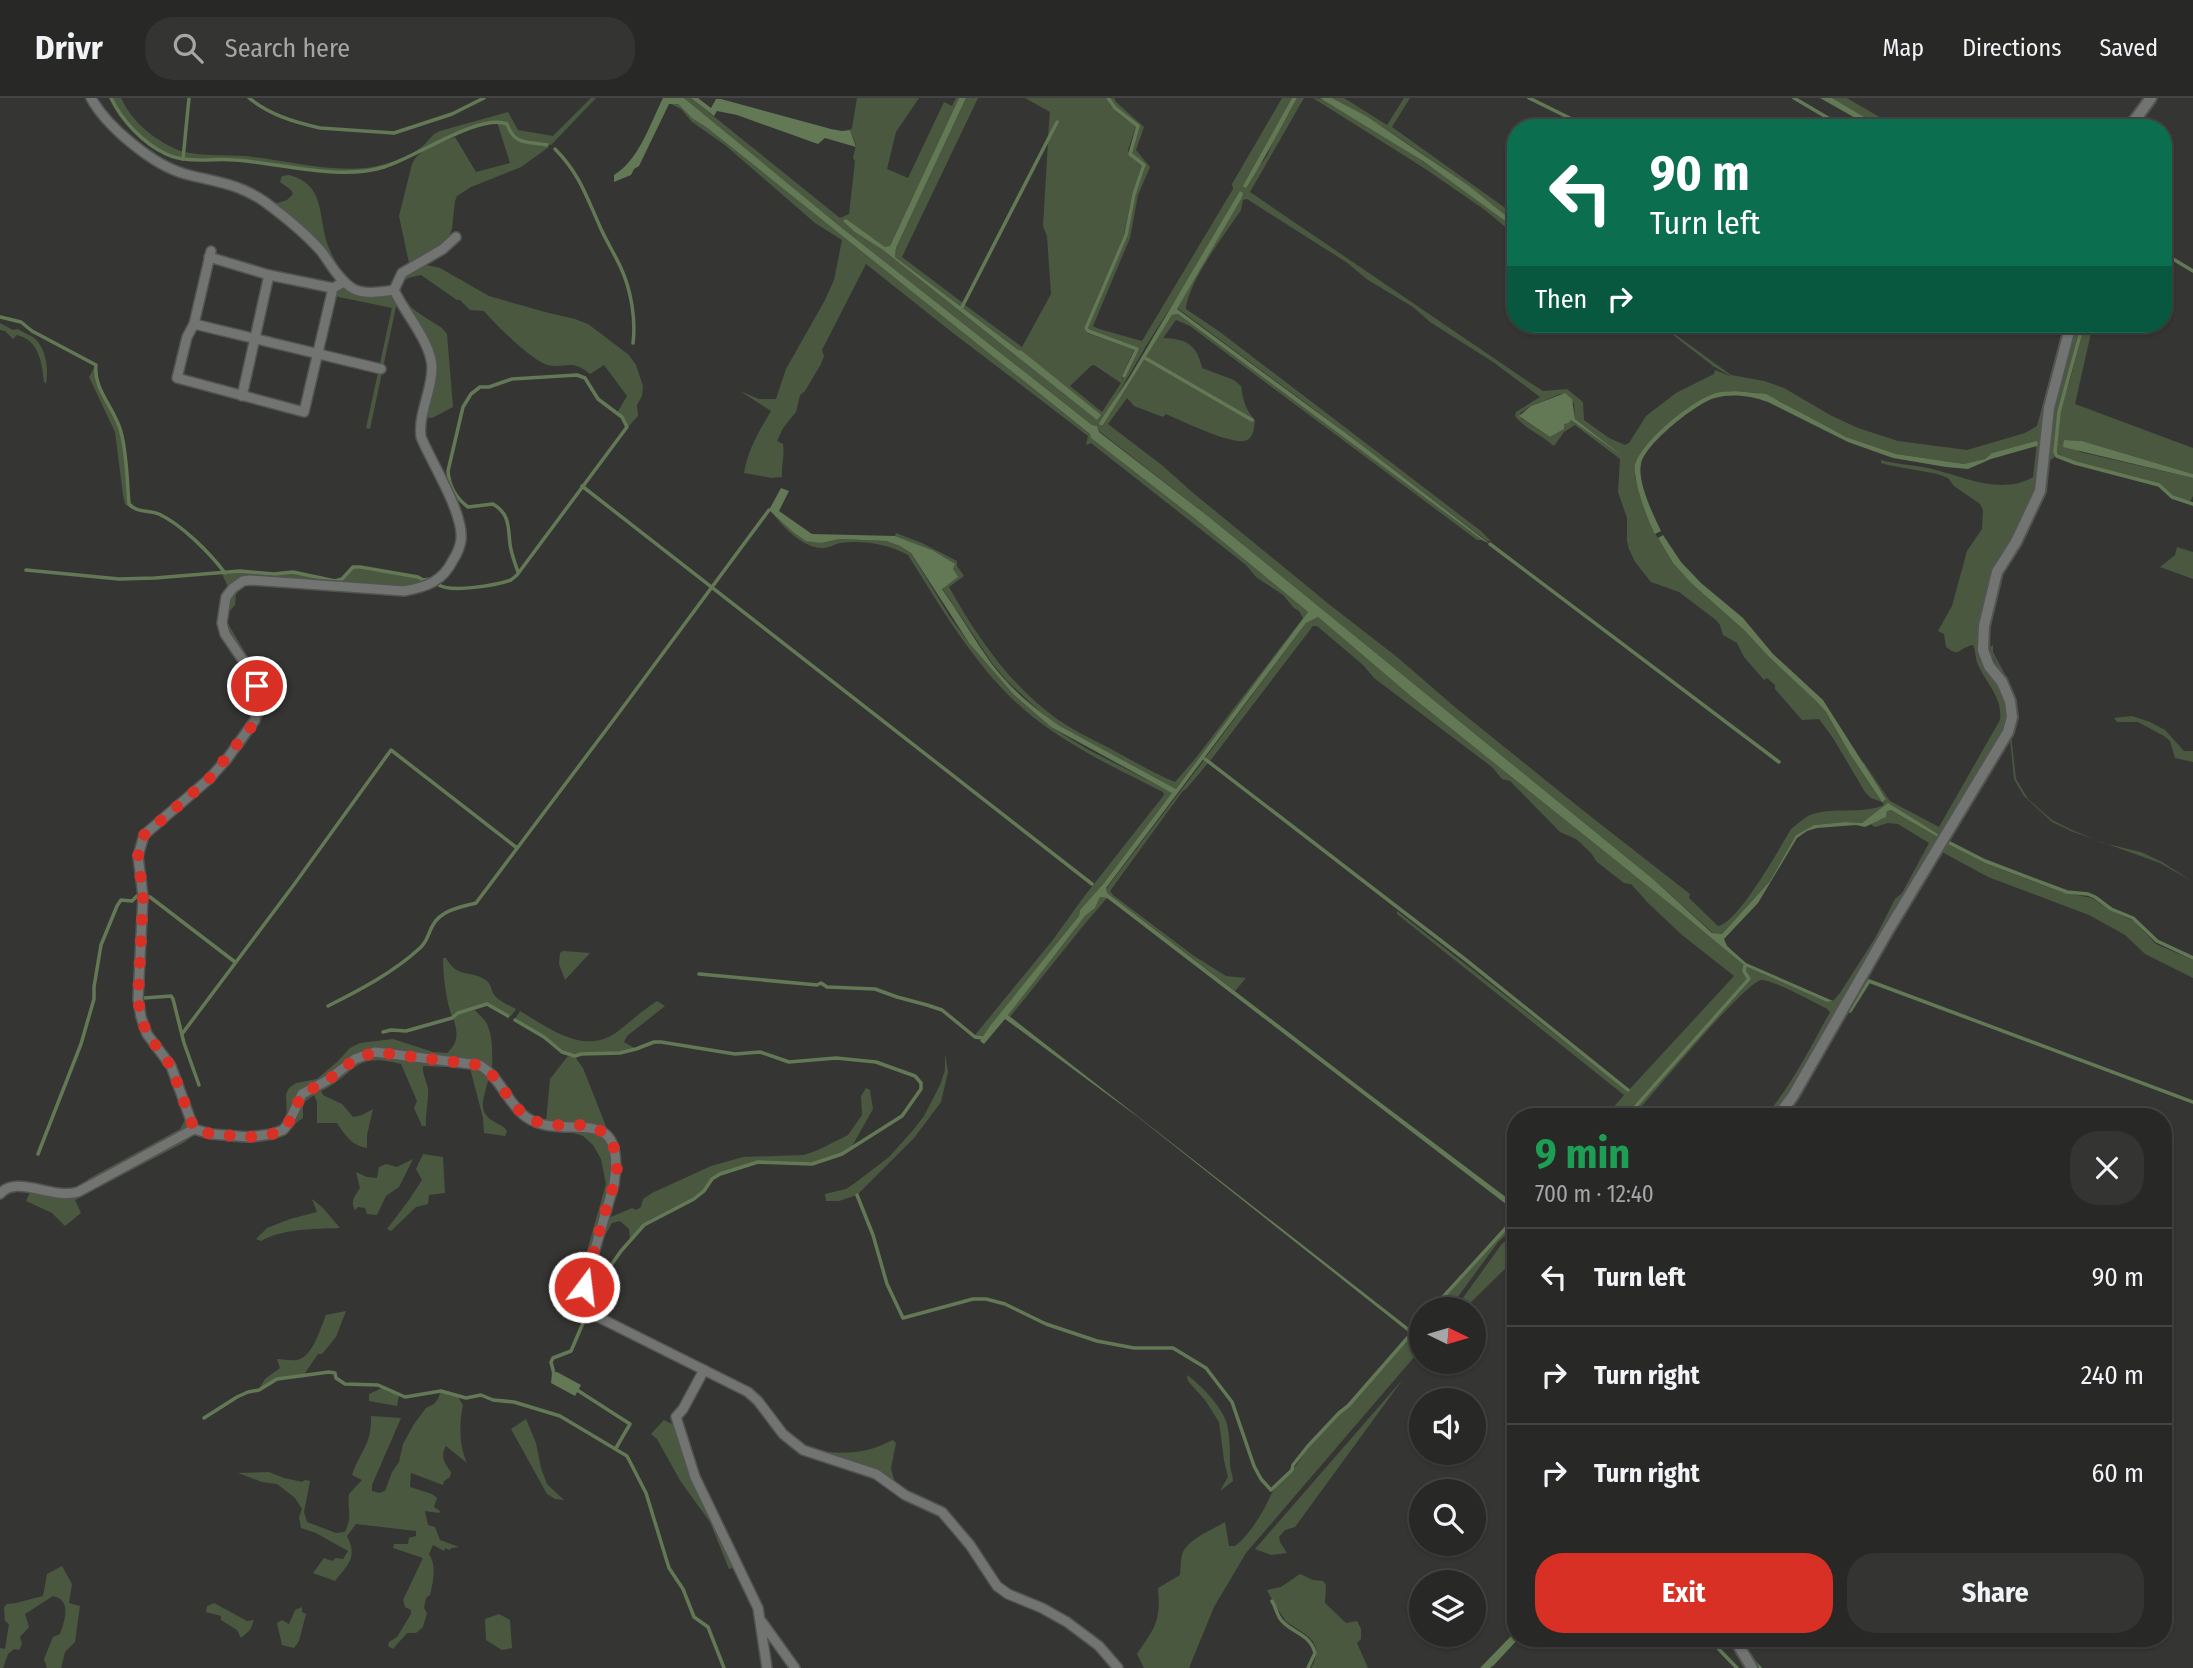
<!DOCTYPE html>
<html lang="en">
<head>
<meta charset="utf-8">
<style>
	:root { --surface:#282827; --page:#343433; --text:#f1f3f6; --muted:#a5a6a7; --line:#444; --accent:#d93025 }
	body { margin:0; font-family:"Fira Sans Condensed",sans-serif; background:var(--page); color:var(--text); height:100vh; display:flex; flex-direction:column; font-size:26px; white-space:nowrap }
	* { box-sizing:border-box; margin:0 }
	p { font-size:23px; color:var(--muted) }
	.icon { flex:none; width:38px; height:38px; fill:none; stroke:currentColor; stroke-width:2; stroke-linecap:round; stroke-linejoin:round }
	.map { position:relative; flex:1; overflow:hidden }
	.panel { position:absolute; left:1507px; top:1010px; width:665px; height:539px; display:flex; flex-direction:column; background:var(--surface); border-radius:28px; box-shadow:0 2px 5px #0004,0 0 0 2px var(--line) }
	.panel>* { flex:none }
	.hud { position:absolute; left:1507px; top:21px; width:665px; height:214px; border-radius:28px; box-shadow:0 2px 5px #0004,0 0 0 2px var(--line); background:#0b6e4f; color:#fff; overflow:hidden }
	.needle { width:46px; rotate:95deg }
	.tools { position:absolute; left:1409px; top:1199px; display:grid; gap:14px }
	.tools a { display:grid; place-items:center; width:77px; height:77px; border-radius:50%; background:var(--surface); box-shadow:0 2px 5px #0004,0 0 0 2px var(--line); font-size:35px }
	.pin { position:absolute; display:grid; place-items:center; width:60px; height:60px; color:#fff; margin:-30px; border:4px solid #fff; border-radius:50%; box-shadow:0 2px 7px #0007 }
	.me { position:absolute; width:77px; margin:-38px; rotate:15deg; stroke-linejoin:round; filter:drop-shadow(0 0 5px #0008) }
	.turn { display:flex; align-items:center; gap:24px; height:147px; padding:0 28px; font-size:32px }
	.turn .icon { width:91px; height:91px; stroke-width:2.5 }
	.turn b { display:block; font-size:49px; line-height:60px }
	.then { display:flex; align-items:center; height:66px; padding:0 28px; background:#0003; gap:14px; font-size:26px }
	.round { display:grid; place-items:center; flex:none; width:74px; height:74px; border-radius:28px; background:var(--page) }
	.overview { display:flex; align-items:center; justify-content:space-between; height:119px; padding:0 28px }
	h1 { font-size:42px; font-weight:700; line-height:52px; color:#1e9e55 }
	.action { display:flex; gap:14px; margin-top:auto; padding:14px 28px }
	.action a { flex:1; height:80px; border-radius:28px; background:var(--accent); color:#fff; font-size:28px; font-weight:700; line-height:80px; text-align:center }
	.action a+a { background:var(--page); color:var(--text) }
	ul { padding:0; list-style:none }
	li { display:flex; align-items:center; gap:21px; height:98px; padding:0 28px; border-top:2px solid var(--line) }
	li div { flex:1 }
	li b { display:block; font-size:26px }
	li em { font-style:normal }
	header { display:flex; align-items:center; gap:42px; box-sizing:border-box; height:98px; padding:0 35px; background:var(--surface); border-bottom:2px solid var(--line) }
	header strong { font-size:33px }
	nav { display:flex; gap:38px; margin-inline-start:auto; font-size:24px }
	.search { width:490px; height:63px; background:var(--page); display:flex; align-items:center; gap:18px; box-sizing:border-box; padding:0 24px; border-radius:28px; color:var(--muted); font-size:26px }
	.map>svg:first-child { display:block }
	.green { fill:#4a5840; fill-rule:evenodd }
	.water { fill:#637854 }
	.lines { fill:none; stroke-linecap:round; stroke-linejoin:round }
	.stream { stroke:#637854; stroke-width:3.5 }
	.minor-casing { stroke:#525452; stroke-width:12 }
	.tertiary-casing { stroke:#525452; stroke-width:14 }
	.minor { stroke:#727471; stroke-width:9 }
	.tertiary { stroke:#727471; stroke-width:10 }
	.route { stroke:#d93025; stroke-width:12; stroke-dasharray:0 21.6 }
</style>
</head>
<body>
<header>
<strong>Drivr</strong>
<div class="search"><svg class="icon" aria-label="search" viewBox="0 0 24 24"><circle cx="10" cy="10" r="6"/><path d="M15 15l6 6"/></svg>Search here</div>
<nav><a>Map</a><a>Directions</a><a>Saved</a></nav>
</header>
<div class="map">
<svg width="2193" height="1570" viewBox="0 0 2193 1570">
	<rect width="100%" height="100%" fill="#353634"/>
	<!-- green -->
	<g class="green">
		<path d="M112 0H121C133 26 157 44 183 54L182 60C153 57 124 25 112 0Z"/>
		<path d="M591 0H596L551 47C528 41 518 50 508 25 480 14 414 60 383 69 339 81 282 65 238 61 220 59 202 61 184 60V54C204 58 224 57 244 58 287 62 343 79 385 66 399 62 414 56 424 47 430 41 432 36 440 33L508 14 518 32 553 38Z"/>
		<path d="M684 0H691L840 120 849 116 855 63 853 60 856 47 850 32 852 30 857 0H919L896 34 887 71 908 80 944 4 952 8 956 0H959L890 148 886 150 874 141 854 132 883 152 1097 322 1100 317 1022 254 1018 253 895 159 896 150 966 0H978L902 159 963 205 962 208 965 207 1022 249 1051 196 1047 138 1043 128 1048 44 1058 23 1056 22 1048 38 1050 14 1025 0H1107C1111 13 1126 20 1136 28L1128 52 1129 57 1142 68V74L1132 97 1124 137 1084 230 1087 235 1134 252 1122 278V281L1125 279 1139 250 1090 233 1087 230 1127 138 1135 97 1145 70 1131 56 1139 27 1115 9 1110 0H1114L1116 4 1144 29 1136 52 1150 69 1138 97 1130 140 1093 228 1099 231 1142 243 1233 91 1232 86 1282 0H1292L1244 88 1267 58 1275 38 1297 0H1304L1250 94 1523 280 1543 293 1567 291 1583 304 1584 322 1609 340 1625 347 1629 345 1646 318 1676 295 1714 276 1715 272 1732 279 1713 268 1659 226H1663L1676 237 1731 277 1764 283 1784 290 1832 318 1858 330 1898 343 1967 352 2025 335 2037 328 2064 226H2069L2036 393 2024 419 2001 460 1981 533 2004 600 2007 615 2005 631 1795 988 1773 1018H1765C1791 989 1811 948 1830 914L1826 910C1811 903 1776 883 1762 882 1747 881 1650 1000 1633 1018H1629L1751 882 1744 870 1743 872 1749 881 1624 1018H1606L1624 997 1397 816V813L1628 993 1734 878 1682 837 1648 805 1631 786 1624 785 1597 764 1591 755 1576 741 1560 734 1510 683 1502 681 1492 669 1374 580 1363 567 1317 528H1313L1210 663 1206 659 1306 525 1318 519 1413 600 1680 814 1745 868 1827 904 1833 903 1840 895 1875 840 1895 801 1902 795 1929 745 1898 726 1888 725 1875 729 1870 726 1886 719 1887 713 1891 712 1936 738 1938 736 1889 707 1862 725 1845 724 1814 727 1796 737 1770 783 1722 836 1713 835 1653 781 1209 419 1099 333 1097 328 1092 327 842 130ZM1243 95 1177 210 1307 306 1487 443H1491L1481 433 1220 234 1186 211C1188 184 1225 136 1241 112L1243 102 1247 101 1346 164 1368 182 1413 209 1430 224 1493 264 1540 299 1516 314 1515 318C1525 331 1542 337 1554 348L1564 334 1575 327 1620 361 1618 394 1627 420V443L1629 451 1635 464 1651 484 1679 494 1716 522 1720 527 1723 537 1737 545 1744 559 1764 582 1767 580 1775 587V591L1802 622 1819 621 1833 640 1865 694 1871 700 1882 704 1884 707C1861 717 1834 708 1810 717 1803 720 1797 727 1791 731 1779 751 1738 825 1718 828L1689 800 1690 796 1585 714 1456 610 1397 559 1330 507 1192 394 1163 368 1108 326 1127 300 1134 308 1163 319 1166 316C1180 322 1235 349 1247 342 1254 339 1254 328 1255 322 1245 312 1243 301 1241 288L1234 282 1202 270C1197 246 1186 241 1163 240L1176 222 1190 228 1477 442H1482L1178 216 1172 217 1145 259 1252 323 1144 261 1103 327H1100L1146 248ZM1094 267 1121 285 1102 314 1070 288 1091 268ZM1735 293 1758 295 1780 303 1810 321 1846 339 1896 356 1964 366 1985 361 1992 355 2037 344 2033 379C2003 397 1966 380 1936 372 1918 367 1899 367 1881 362V365L1888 367 1938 376 1948 380 1954 388 1980 406 1983 412 1982 431 1967 453 1952 508 1938 533 1944 536 1946 549C1960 560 1958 550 1973 547 1976 553 1975 562 1979 569 1988 587 2003 601 2000 622L1939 729 1890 703 1864 665 1860 662 1886 700 1880 701 1850 656 1826 614 1816 603 1769 559 1744 532 1691 485 1673 465 1653 432 1635 379V364L1646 348 1674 322 1694 307 1715 295ZM1560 296H1565L1574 306 1575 321 1610 349 1571 322 1564 325 1563 331 1550 339 1521 320 1520 315 1531 308Z"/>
		<path d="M1313 0C1329 0 1347 15 1361 23 1414 56 1466 92 1515 130V137L1485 112 1424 70Z"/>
		<path d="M1332 0H1344L1387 27 1404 0H1410L1392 29 1515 117V125C1457 79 1397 35 1332 0Z"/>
		<polygon points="1832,0 1847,0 1898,30 1883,30"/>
		<path d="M669 5 678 6 693 21 706 29 1091 337V340L1193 419 1308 514 1176 691 1060 628 1047 620 1006 582 992 565 942 490 932 452 895 438 896 435 922 445 957 463V468L964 478 949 489C977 539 1010 587 1057 621 1074 633 1094 642 1113 652 1133 663 1153 675 1175 684L1195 661 1303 520 1299 513 1294 510 1283 497 1256 479 1246 467 1091 345 1086 347 1088 338 953 235 866 166 822 252 824 258 821 266 805 293 800 297 796 314 783 330 777 343 783 346C785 358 781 367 782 379L772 380 744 375C748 352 759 333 771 313L740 293 759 301H776L786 271 825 202 834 182 842 142 815 125 725 47 692 24 681 11Z"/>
		<path d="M497 24 507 26C516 52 529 41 549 49L521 69 471 89 457 98 455 103 452 131 448 141 409 165 399 118 412 66C419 50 440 45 455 39L476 74 510 65Z"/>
		<path d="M289 77C325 86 318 117 327 145 331 157 339 169 345 181L271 107 287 102 293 96 291 92 280 84 282 78Z"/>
		<path d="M422 166 440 170 489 198 545 214 575 221 588 226 629 257 636 267 643 288 642 298 637 307 638 318 628 329 623 319 617 315 627 298 604 267 590 276C571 260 567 271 548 267 532 263 495 226 484 213L470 212 460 202H457L421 177 408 180 402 185C395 206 428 220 442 230L447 236 453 309 432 320 424 319 434 269 397 189 403 178Z"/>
		<polygon points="343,187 369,198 393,197 397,204 370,331 366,330 392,210 334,198 336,191"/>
		<path d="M0 225 13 232 18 231C22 234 28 236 33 239 46 249 49 271 46 286L44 284C42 265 39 242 17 237L13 241 5 233 0 232Z"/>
		<polygon points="2076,226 2081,226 2058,314 2054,355 2056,358 2049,363 2045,391 2052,319"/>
		<polygon points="2084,226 2093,226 2075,306 2193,350 2193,376 2082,343 2064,342 2080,354 2193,380 2193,398 2189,405 2172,398 2159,386 2075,364 2061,358 2056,353 2060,313 2070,282"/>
		<path d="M95 268C92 292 114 311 120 334 126 357 126 383 128 406L132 411 125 406 123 397 115 334 89 279Z"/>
		<path d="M772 414 793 434 821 445 840 441 886 443 900 448 911 455 950 519 969 545 1014 597 1051 629 1087 651 1173 695 1104 785 1080 812 1079 818 982 940 975 937 1052 843 1083 800 1164 697 1163 694C1119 672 1071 649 1033 619 979 576 944 514 908 457 888 446 862 442 840 445 835 446 829 450 824 450 805 452 781 428 772 414Z"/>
		<polygon points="2177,449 2193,454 2193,481 2160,469 2175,457"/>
		<polygon points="354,470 418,480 423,483 433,481 406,490 270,481 229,491 222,476 240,474 274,477 293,475 335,483 342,482"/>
		<polygon points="248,485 236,496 235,507 228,515 227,524 262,583 265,605 262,621 245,647 208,687 149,737 143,749 142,760 148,797 145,797 141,757 145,740 241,648 258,624 262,606 226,530 228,504 236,492"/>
		<polygon points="1993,547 1993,554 2008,582 2015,604 2011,637 2016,681 2028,701 2052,722 2072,732 2103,745 2141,754 2162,764 2193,784 2160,765 2071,733 2052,724 2024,698 2014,681 2004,582 1991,554 1990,549"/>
		<polygon points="2132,618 2150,624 2165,632 2184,653 2193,653 2193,664 2175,660 2170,643 2164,638 2138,624 2117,624 2114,620"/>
		<polygon points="2007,640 2008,645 1948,745 1985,765 2029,782 2062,794 2092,800 2108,811 2134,823 2156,846 2193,862 2193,880 2145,856 2125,837 2089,817 1988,779 1942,754 1805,986 1793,999"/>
		<polygon points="1204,662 1208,665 1187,690 1182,694 1110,793 1113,797 1194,858 1226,878 1246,880 1235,893 1107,795 1106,791"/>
		<polygon points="1100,799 1107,800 1083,828 1010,919 1008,916 1085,818 1095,810"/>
		<polygon points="563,853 590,855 565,882 559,866 560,855"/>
		<path d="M446 860C457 880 469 872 484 881 491 885 490 888 493 895 498 903 508 907 516 911L511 918 487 906 458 914 452 919C446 902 443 879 443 860Z"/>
		<path d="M657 903 665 908 627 938 624 944 636 951 611 955 568 956 515 921 520 913C549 930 584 958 617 934 631 923 643 912 657 903Z"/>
		<path d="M475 912C479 917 484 920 487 926 494 941 492 960 492 975L487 970 380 952 315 987 287 1021 286 996 289 990 296 985 317 981 337 964 350 950 360 945 393 941 433 954 447 955C459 945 458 934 453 920L459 915Z"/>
		<polygon points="945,956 948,974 941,1004 914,1040 857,1097 839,1103 826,1103 825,1096 846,1091 855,1085 889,1059 914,1031 924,1018 940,987 945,972"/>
		<path d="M372 957 396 958 478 969 488 975 505 1000 488 982C486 996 475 1013 493 1023 499 1027 503 1027 507 1033L505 1038 484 1035 483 1020 470 970 423 968C422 976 427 983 428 991 429 1003 425 1015 426 1028H422L414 1010 417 1003 401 966C352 953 357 976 321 993L323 997 342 1006 353 1019 362 1017 373 1011 367 1037V1050C352 1048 345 1037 337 1025H317V1004L314 997 303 1005V1020C293 1026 287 1035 276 1040 255 1049 215 1043 193 1037L185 1044 75 1102 81 1115 65 1128 52 1115 26 1103 31 1092 56 1098 74 1099 193 1033 213 1039 249 1041 276 1036 288 1028 305 997 330 983 348 967Z"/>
		<polygon points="568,958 575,959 583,970 611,1041 607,1036 546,1025 550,981"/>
		<polygon points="866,990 870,992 873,1011 851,1050 842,1056 812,1065 758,1063 720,1076 712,1081 704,1092 694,1100 644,1126 630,1141 629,1131 620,1123 612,1125 604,1139 590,1177 606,1119 611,1119 632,1110 636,1112 641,1109 643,1101 652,1095 711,1068 743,1059 804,1057 818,1052 848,1037 862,1017 861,998"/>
		<polygon points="187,1018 188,1030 87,1084 88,1081 180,1031"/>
		<polygon points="558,1030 597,1034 609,1045 615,1073 581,1190 579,1200 586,1214 584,1218 577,1211 575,1195 606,1086 601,1061 593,1047 583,1038"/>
		<polygon points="423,1056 443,1059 445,1095 429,1097 428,1106 416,1109 391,1133 387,1131 409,1102 422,1082 416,1071"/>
		<path d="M413 1061 399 1089 386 1098 377 1117 367 1116 365 1110 358 1109 355 1112C350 1103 355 1098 360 1090L356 1074 367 1079 377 1080 379 1069 386 1066 397 1069Z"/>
		<path d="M312 1101 323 1110 340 1130C315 1131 284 1130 261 1143L256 1141 267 1130 290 1121 317 1114Z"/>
		<polygon points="1515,1121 1515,1129 1498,1144 1449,1211 1433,1211"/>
		<polygon points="1515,1134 1515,1161 1464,1211 1455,1211 1501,1147"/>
		<path d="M346 1213 336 1239 322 1256H318L303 1278 277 1281 259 1291 265 1281 280 1270 277 1261C285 1261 293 1264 300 1261 314 1255 320 1231 326 1217Z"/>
		<path d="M1421 1228V1251L1246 1455 1214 1509 1189 1570H1144L1137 1556C1155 1529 1161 1524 1158 1490L1180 1477C1181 1470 1180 1461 1183 1454 1190 1440 1212 1432 1225 1424L1229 1448H1235C1251 1436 1264 1412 1272 1395 1275 1388 1285 1382 1290 1375 1297 1368 1302 1357 1309 1349Z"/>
		<path d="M1187 1277C1200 1286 1221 1308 1226 1323 1230 1335 1230 1354 1230 1367 1230 1372 1233 1377 1233 1383L1220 1393 1228 1379 1224 1362 1219 1324 1205 1302 1188 1283Z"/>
		<polygon points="1403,1281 1295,1429 1285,1432 1279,1439 1280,1444 1287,1455 1271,1457 1255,1451"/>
		<polygon points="382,1290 399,1297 397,1308 369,1303 369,1296"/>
		<path d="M441 1293 458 1299 463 1307C459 1326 459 1348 467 1365L446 1348C440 1358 444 1365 451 1374L450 1379 444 1383 443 1387 411 1375 410 1389 432 1396 437 1400 434 1409 440 1413 439 1415 425 1413 428 1427 435 1429 440 1442 459 1449 451 1450 450 1452 445 1450 444 1453 433 1447 429 1456C437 1468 433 1484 430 1497L426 1500 424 1510 427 1515 423 1529 416 1535H407L393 1551 388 1548 389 1544 397 1539 411 1516V1512L405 1509 403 1502 423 1460 393 1450 394 1446H408L409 1440 416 1438V1433L356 1426 347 1438C358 1460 348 1466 335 1483L313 1475 324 1460 332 1463 336 1460 343 1461 348 1453 316 1435 301 1430 299 1419 302 1411 295 1400 277 1386 262 1384 238 1375 269 1374 284 1380 302 1384 305 1382 310 1383 304 1414 307 1424 336 1435 345 1434C353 1416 347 1413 349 1396L362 1382 352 1377C361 1351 372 1347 371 1318L401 1320 372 1387V1393L379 1395 385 1393 392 1374 399 1364 403 1346 414 1326 426 1310 434 1306 438 1301Z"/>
		<polygon points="526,1321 536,1345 541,1370 547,1386 564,1402 555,1401 547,1396 511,1331"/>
		<polygon points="664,1322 674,1327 735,1469 729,1471 710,1424 681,1384 657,1341 651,1336"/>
		<path d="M893 1342 896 1345 891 1370 896 1389 806 1352C827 1354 847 1357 867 1352 877 1350 885 1345 893 1342Z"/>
		<path d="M62 1468 72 1486 69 1505 80 1508 75 1544 65 1554 61 1570H47L44 1561 53 1539 60 1536C65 1522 72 1502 53 1498L25 1516 29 1529 20 1539 22 1546 19 1552 14 1551 8 1556 3 1570H0V1550L5 1551 9 1526 5 1523 4 1509 7 1506 16 1505 43 1498 47 1476Z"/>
		<path d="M1300 1476 1313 1482 1323 1483 1326 1487 1325 1505 1346 1525 1357 1523 1361 1531V1541L1357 1545 1368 1570H1311C1326 1543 1306 1538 1287 1524 1284 1522 1268 1495 1267 1492L1281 1489Z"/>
		<polygon points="214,1505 247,1523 254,1522 250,1532 241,1540 237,1532 221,1522 221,1518 206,1514 207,1508"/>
		<polygon points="302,1509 302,1514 306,1516 299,1543 294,1550 282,1547 277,1525 282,1522 289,1526 295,1512"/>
		<polygon points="499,1516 510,1522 512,1550 502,1552 486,1542 485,1521"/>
	</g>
	<!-- water -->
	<g class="water">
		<path d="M663 0H684L842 130 1092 327 1097 328 1099 334 1209 419 1653 781 1712 835 1722 836 1770 783 1796 737 1814 727 1845 724 1862 725 1888 705 1938 736 1939 738H1936L1891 712 1887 713 1886 719 1865 729 1856 727 1817 730 1807 733 1797 740 1758 805 1724 841 1727 848 1746 865 1833 903 1827 904 1745 868 1680 814 1413 600 1318 519 1306 525 1106 790 1107 795 1365 993 1515 1106V1113L1107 800 1100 799 1095 810 1085 818 1008 917 1414 1234 1411 1236 1138 1019 1005 921 984 946 980 943 990 928 1079 818 1080 812 1104 785 1172 695 1051 629 1014 597 969 545 911 455 900 448 886 443 840 441 821 445 806 443 793 434 769 412 781 390 789 393 779 413 812 436 895 438 932 452 955 466 953 471 958 479 942 491C959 515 974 541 991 565 1009 589 1035 612 1060 628L1176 691 1308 514 1193 419 1091 340 1090 336 706 29 693 21 678 6H669L639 68 634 71 631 77 614 84V77C639 62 650 26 663 0Z"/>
		<polygon points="691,0 698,0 711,10 716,1 721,1 831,31 842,33 850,32 856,49 825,40 818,46 737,17 717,13 714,18"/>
		<polygon points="959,0 966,0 896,150 895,159 1018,252 1022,253 1101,317 1097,322 883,152 855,134 843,123 846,121 885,149 890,148"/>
		<path d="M1292 0H1297C1280 30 1265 61 1246 90L1243 88Z"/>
		<polygon points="1320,0 1332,0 1366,18 1469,88 1515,125 1515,130 1423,63"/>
		<polygon points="1820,0 1832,0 1883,30 1873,30"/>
		<polygon points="1240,93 1243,95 1241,101 1177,211 1351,339 1490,446 1482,442 1178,216 1172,217 1103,327 1100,327 1099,325 1129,280"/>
		<path d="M1735 293 1766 296 1846 339 1896 356 1964 366 1985 361 1992 355 2037 343 2038 346 2037 348 1991 361 1968 371 1946 369 1893 360 1848 344 1768 304C1752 298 1732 295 1715 300 1696 305 1644 347 1641 366 1637 384 1653 416 1661 433L1655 436C1648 423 1630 376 1636 363 1647 340 1689 305 1713 296 1719 293 1728 294 1735 293Z"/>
		<polygon points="1565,295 1572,301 1575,321 1621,357 1571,322 1568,325 1564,326 1564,331 1550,339 1519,318 1531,308"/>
		<polygon points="2064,342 2082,343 2193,376 2193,380 2063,349"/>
		<polygon points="1663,437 1681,464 1701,485 1743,520 1773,556 1823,602 1886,701 1882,704 1850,656 1826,614 1816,603 1769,559 1744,532 1691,485 1673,465 1658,440"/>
		<polygon points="557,1274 581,1287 575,1298 551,1285 552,1275"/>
		<polygon points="1515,1534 1516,1540 1519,1540 1494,1567 1490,1570 1480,1570"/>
	</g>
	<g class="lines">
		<!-- stream -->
		<g class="stream">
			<path d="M111 0C122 23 143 45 166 56 187 66 213 60 235 62 282 65 339 83 384 69 415 60 479 15 507 26 515 48 527 43 547 47"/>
			<path d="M249 0C270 17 294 24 320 30L394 35 452 16 484 0"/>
			<polyline points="1108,0 1115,10 1138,28 1130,56 1144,67 1134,96 1126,137 1086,230 1088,233 1137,251 1124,278"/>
			<polyline points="1529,0 1590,30"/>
			<polyline points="1794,0 1845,30"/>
			<path d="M555 51C580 76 587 100 601 131 607 144 615 157 621 170 631 192 636 221 633 245"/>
			<polyline points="183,61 189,0"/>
			<polyline points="2163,155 2193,173"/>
			<polyline points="962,209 1057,24"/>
			<path d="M0 219 21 224 32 233 96 267C93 292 115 310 121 334 127 356 127 383 129 406 137 415 149 412 159 416 182 427 210 455 225 475"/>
			<polyline points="2083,226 2059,314 2055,354 2057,358 2075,365 2159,387 2172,399 2193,406"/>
			<polyline points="1145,260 1252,322"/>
			<polyline points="582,388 1092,786"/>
			<polyline points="1490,446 1779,664"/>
			<polyline points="26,472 119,481 155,480 240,473 274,476 293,474 335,483 342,481 353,469 360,469 418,479 423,482 431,481"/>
			<path d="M439 487C452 495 497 487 511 482L517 477 627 329 622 319 598 301 585 280 577 277 512 281 489 289H480L471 296 463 309 448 373C449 388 456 400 468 409L493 406C510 416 508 429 510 446 511 455 515 465 518 474"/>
			<polyline points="1205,661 1466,862 1628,992"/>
			<polyline points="1948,744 1985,763 2067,794 2088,796 2095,799 2111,811 2133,820 2157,843 2193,860"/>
			<polyline points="699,876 817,887 821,885 827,889 875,891 897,899 927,907 942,912 975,939 982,940"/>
			<polyline points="144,900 171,898 173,901 184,945 199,987"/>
			<path d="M328 908C360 892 394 874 420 850 428 843 428 835 433 827 441 812 461 809 476 805L615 620 769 412"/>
			<polyline points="1850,913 1869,883 2193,1004"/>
			<polyline points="515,922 544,939 562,954 575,958 581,956 620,955 636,951 654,944 661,944 735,956 760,954 789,964 836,960 876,964 915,978 921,985 921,991 902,1018 842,1056 812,1066 758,1064 720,1076 712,1081 704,1093 694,1101 644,1127 621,1153 602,1180 593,1195 590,1207"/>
			<polyline points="383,934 391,932 406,933 452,920 458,915 487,906 508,918"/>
			<polyline points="182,936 293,788 391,652 517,750"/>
			<polyline points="1627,1018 1749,881 1744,873 1745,868"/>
			<polyline points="38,1056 81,946 94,901 94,889 101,847 117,808 121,802 132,803 138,797 150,799 235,864"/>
			<polyline points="857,1097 873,1137 887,1186 903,1220 973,1201 986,1201 1005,1206 1046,1226 1097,1243 1134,1250 1173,1250 1206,1270 1232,1304 1254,1368 1261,1381 1271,1392 1292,1372 1293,1367 1308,1348 1339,1315 1348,1308 1411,1236"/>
			<polyline points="1432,1211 1516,1119"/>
			<polyline points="554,1276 551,1264 553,1260 571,1253 586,1218"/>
			<polyline points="574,1290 630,1326 616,1350"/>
			<polyline points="204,1320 237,1299 248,1294 259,1292 277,1281 329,1274 335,1275 336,1280 345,1286 378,1287 405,1299 441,1293 466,1300 481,1297 493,1302 514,1304 560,1318 627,1358 646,1395 669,1470 683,1491 694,1519 708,1529 724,1570"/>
			<path d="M1272 1503C1276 1509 1277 1518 1282 1523 1294 1536 1310 1536 1315 1555L1308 1570"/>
			<polyline points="1708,1540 1737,1570"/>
			<polyline points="1755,1565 1760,1570"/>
		</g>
		<defs>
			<g id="minor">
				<path d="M91 0C107 29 153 67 185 76 215 84 238 85 265 104 284 118 305 135 321 153 330 165 339 182 352 190 363 197 381 194 394 192"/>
				<path d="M456 139 443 151 402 175 394 192C404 214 432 245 432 270 432 293 418 316 421 339 432 366 464 415 461 442 460 449 457 456 453 462 443 483 427 489 404 493L250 482 243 483 233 490 226 499 222 525 225 536 251 574 257 588 260 598 255 622 227 661 209 681 144 737 138 758 143 798 138 901 141 919 147 936 171 968 194 1031 211 1036 249 1039 272 1036 283 1032 288 1026 302 996 328 982 355 961 375 954 479 967C500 978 507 1005 526 1019 564 1046 627 999 614 1086L584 1189V1206L598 1219 748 1294 758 1303 783 1336 803 1352 876 1376 905 1397 942 1414 970 1447 997 1488 1008 1496 1042 1510 1067 1524 1099 1548 1118 1570"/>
				<polyline points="211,153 194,226 187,239 177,280 304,314 333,190 344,184"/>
				<polyline points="209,159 269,177 333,190"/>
				<polyline points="194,226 381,271"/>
				<polyline points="242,298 269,177"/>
				<path d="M0 1096C16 1076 53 1102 78 1094L194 1031"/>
				<polyline points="704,1272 683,1311 676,1319 695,1379 758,1510 767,1570"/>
				<polyline points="762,1524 795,1570"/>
			</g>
			<g id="tertiary">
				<polyline points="2129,30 2151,0"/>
				<polyline points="1778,1018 1793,998 1886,836 2008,634 2012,619 2010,603 2002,584 1989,568 1983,552 1984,528 1997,474 2016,444 2040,393 2049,310 2071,226"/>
				<polyline points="1734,1540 1752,1570"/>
			</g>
		</defs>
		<!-- minor casing -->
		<use href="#minor" class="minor-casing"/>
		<!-- tertiary casing -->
		<use href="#tertiary" class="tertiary-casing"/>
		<!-- minor -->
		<use href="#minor" class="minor"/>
		<!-- tertiary -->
		<use href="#tertiary" class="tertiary"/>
	</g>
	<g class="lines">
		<!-- route -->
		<path class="route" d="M257 588C260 602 258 617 251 629L209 681 144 737 138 758 143 798 138 901 141 919 147 936 171 968 194 1031 211 1036 249 1039 272 1036 283 1032 288 1026 302 996 328 982 355 961 375 954 479 967C502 979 508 1009 531 1021 552 1033 578 1021 599 1032 612 1039 618 1056 617 1069 616 1084 610 1097 606 1111 598 1137 591 1163 584 1189"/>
	</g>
</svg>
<div class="tools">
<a><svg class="needle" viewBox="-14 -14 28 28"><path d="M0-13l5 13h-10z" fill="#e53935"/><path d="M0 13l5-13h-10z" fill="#a5a6a7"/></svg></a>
<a><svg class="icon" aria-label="sound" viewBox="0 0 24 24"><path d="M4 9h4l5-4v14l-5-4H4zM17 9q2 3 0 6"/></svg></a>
<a><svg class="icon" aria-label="search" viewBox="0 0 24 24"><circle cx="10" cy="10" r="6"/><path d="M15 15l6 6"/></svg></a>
<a><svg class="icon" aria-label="layers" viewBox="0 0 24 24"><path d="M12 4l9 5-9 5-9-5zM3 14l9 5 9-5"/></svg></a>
</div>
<div class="pin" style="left:257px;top:588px;background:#d93025"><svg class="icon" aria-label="arrive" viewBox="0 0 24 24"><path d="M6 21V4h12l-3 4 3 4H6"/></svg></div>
<svg class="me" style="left:584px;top:1189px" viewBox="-20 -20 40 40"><circle r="17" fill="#d93025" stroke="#fff" stroke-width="3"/><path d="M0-11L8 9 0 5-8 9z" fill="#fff"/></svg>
<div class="hud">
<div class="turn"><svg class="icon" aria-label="left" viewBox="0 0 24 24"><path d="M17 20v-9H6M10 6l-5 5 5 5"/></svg><div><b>90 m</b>Turn left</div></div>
<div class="then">Then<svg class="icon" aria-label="right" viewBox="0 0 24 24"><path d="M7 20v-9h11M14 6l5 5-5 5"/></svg></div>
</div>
<section class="panel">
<div class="overview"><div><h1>9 min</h1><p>700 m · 12:40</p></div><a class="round"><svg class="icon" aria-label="close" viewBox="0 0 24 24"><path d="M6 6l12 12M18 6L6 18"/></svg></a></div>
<ul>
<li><svg class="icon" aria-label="left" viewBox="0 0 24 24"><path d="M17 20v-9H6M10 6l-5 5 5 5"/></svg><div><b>Turn left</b></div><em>90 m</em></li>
<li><svg class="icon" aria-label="right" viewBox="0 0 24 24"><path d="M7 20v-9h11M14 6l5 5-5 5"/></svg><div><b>Turn right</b></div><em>240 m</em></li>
<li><svg class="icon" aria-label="right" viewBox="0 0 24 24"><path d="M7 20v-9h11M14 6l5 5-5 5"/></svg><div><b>Turn right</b></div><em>60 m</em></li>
</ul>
<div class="action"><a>Exit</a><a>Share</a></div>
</section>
</div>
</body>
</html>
